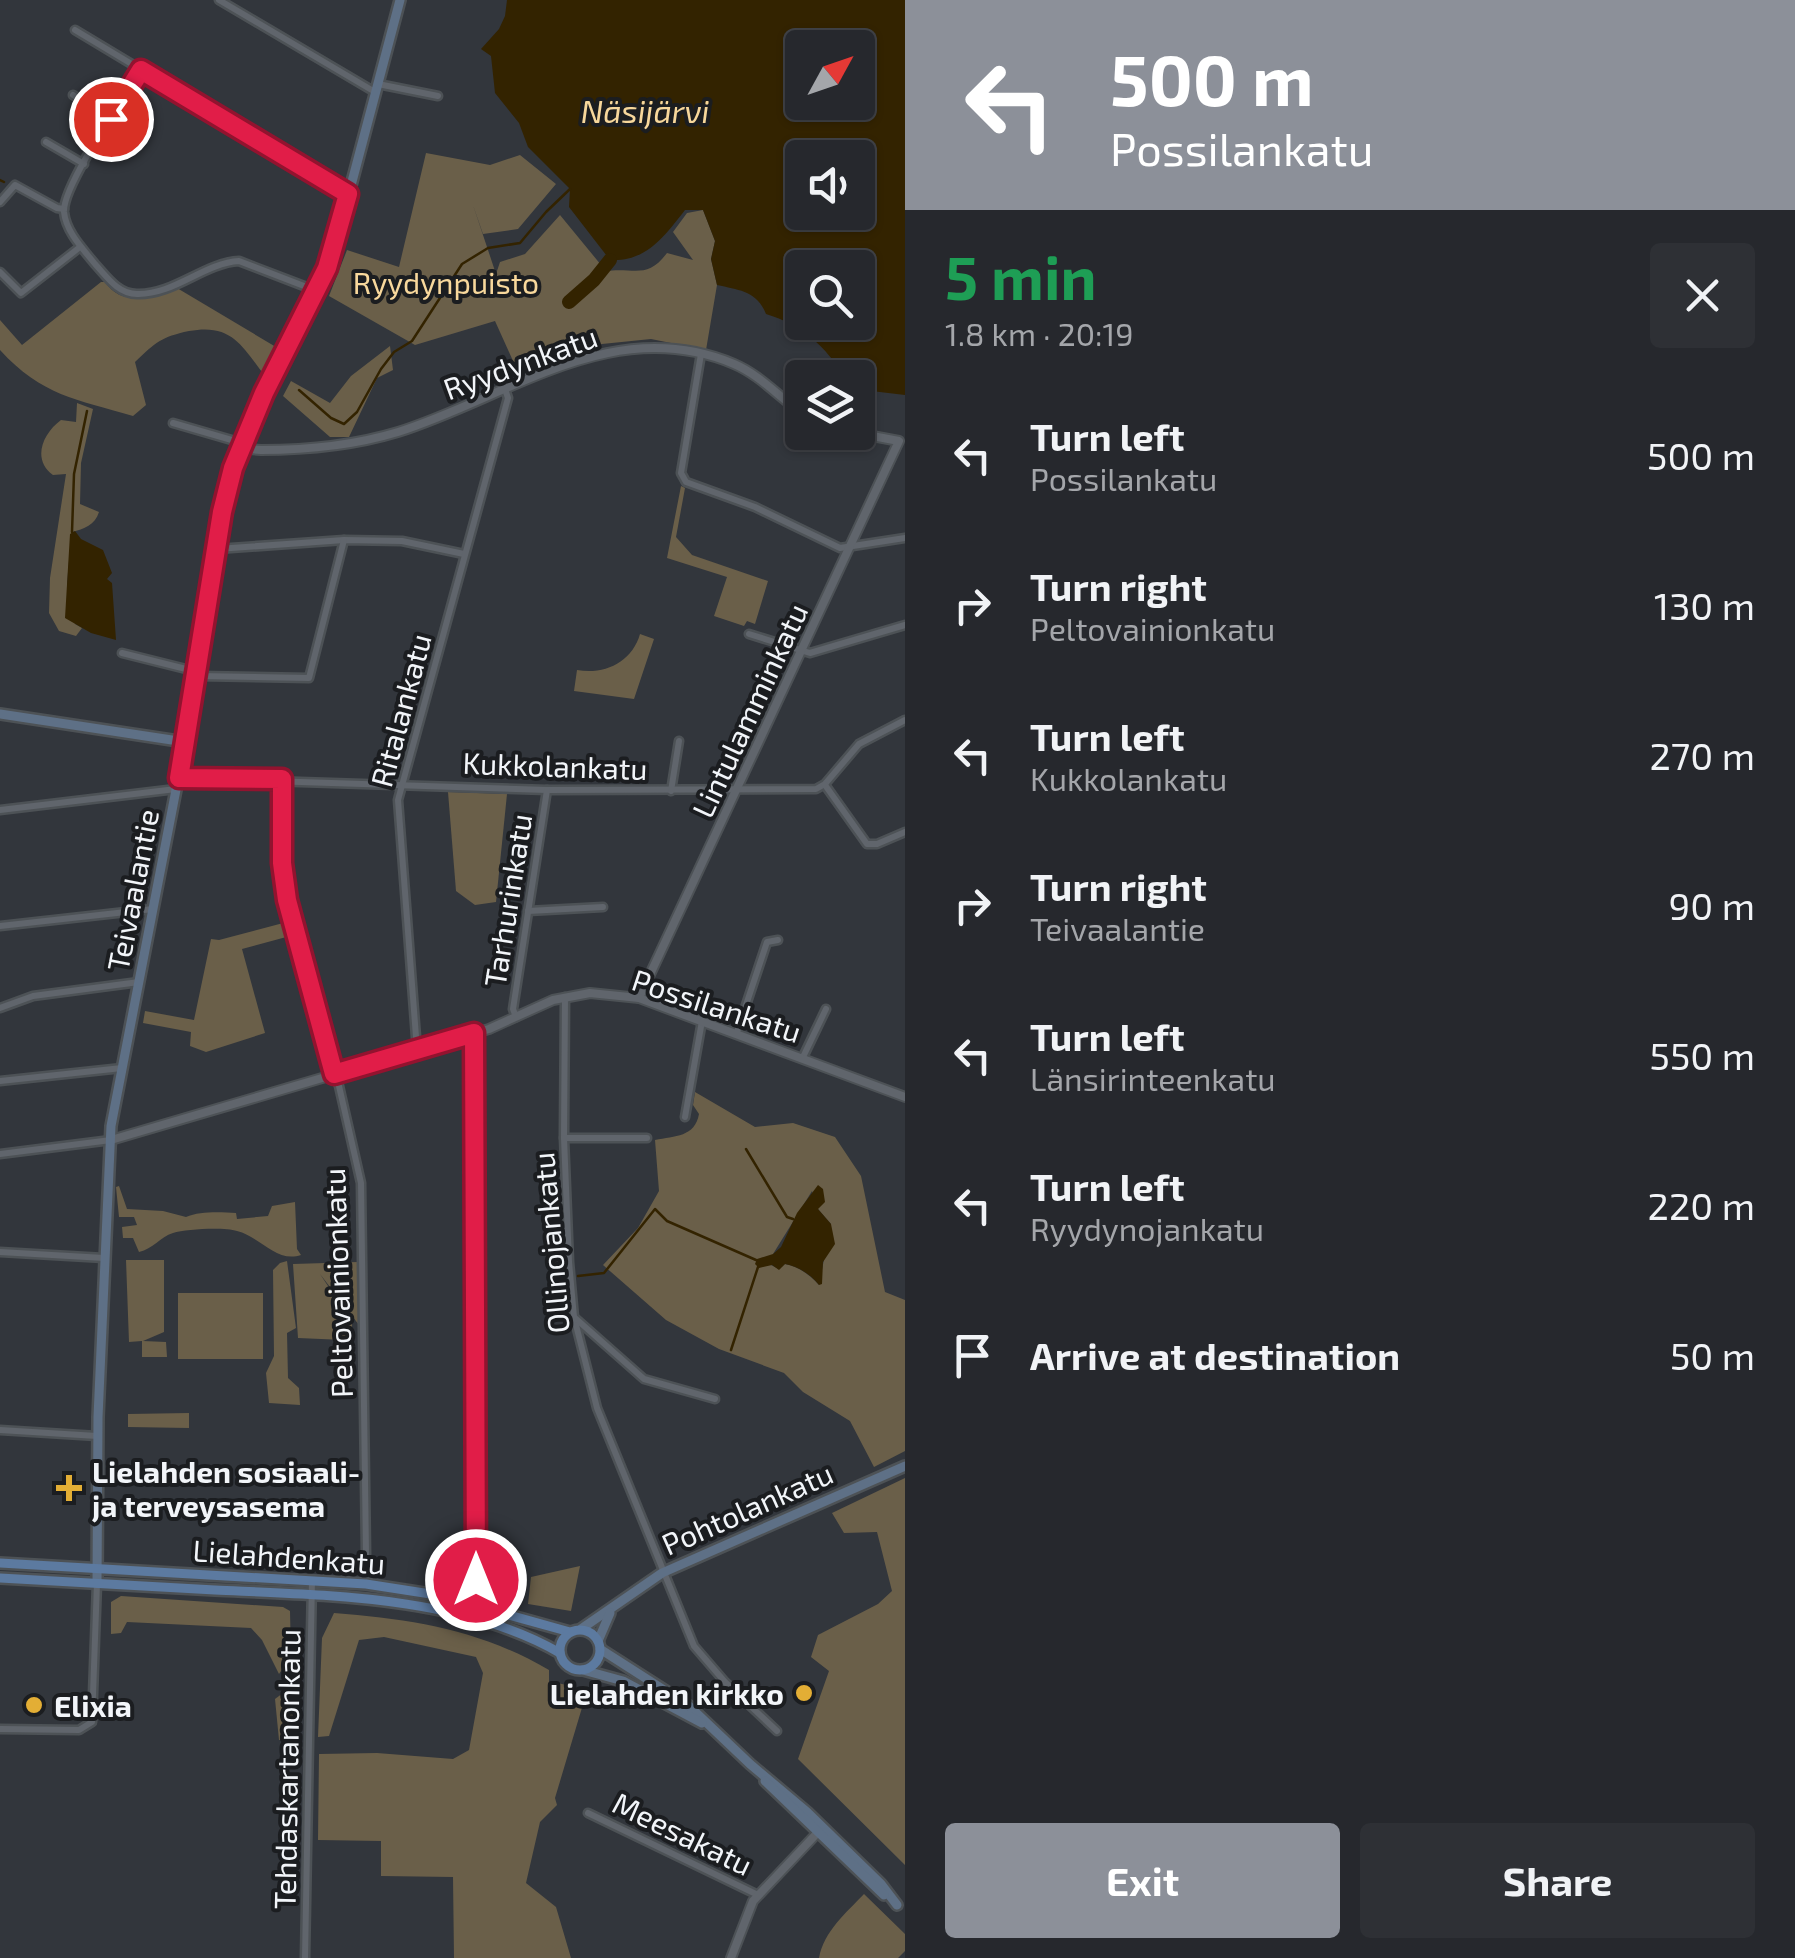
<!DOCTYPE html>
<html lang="en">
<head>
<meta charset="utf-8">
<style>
	:root { --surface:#26282d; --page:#2e3035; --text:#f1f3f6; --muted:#a4a6aa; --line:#424449; --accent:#8c9099 }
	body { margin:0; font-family:"Exo 2",sans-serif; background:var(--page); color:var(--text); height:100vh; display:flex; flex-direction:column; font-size:38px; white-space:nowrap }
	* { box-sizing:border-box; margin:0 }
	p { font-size:32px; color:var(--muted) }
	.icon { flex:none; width:55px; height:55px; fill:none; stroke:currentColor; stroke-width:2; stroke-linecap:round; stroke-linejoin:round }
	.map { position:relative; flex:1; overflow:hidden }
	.drawer { display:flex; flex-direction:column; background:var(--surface); width:890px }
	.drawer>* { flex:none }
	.banner { background:#8c9099; color:#fff; overflow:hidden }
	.needle { width:65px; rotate:50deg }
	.buttons { position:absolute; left:785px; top:30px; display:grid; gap:20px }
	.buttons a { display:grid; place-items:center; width:90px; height:90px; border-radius:10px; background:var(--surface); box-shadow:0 2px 8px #0004,0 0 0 2px var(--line); font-size:50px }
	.pin { position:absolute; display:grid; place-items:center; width:85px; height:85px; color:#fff; margin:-42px; border:5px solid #fff; border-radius:50%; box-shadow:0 2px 10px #0007 }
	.me { position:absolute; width:110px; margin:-55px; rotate:0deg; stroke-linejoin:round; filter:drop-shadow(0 0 8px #0008) }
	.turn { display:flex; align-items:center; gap:35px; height:210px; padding:0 40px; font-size:45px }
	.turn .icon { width:130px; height:130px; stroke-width:2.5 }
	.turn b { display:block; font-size:70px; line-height:85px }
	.round { display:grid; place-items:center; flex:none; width:105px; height:105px; border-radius:10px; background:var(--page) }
	.summary { display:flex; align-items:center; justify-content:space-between; height:170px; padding:0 40px }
	h1 { font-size:60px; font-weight:700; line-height:75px; color:#1e9e55 }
	.action { display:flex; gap:20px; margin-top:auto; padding:20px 40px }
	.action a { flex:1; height:115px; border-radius:10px; background:var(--accent); color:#fff; font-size:40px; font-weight:700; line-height:115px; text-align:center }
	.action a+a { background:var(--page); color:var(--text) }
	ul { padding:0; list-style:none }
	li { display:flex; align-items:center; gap:30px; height:150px; padding:0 40px }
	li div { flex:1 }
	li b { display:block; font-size:38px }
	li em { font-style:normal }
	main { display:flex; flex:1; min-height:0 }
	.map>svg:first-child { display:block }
	.green { fill:#6a5f49; fill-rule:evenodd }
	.water { fill:#332300; fill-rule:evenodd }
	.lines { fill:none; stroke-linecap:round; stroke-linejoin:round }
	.stream { stroke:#332300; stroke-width:2.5 }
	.river { stroke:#332300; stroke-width:14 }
	.minor-casing { stroke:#4d5256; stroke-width:11 }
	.tertiary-casing { stroke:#4d5256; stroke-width:12 }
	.secondary-casing { stroke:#4d5256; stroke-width:14 }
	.primary-casing { stroke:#4d5256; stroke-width:14 }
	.minor { stroke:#60656c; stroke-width:6 }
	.tertiary { stroke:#60656c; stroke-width:8 }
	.secondary { stroke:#5e7086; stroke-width:9 }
	.primary { stroke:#5c7aa0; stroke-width:9 }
	.route-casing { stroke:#92132f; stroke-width:25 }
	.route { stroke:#e11d48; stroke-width:18 }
	.poi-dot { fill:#e3ae35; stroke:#1b1d20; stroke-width:4 }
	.labels { text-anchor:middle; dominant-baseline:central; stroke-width:8; stroke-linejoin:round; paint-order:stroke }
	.park-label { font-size:30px; fill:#f8d89c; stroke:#1b1d20 }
	.street-label { font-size:30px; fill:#f2f5f9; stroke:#1b1d20 }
	.poi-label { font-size:30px; font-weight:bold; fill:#f2f5f9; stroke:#1b1d20; text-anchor:start }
	.water-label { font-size:32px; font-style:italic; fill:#f7d79b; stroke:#1b1d20 }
</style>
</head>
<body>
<main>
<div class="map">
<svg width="905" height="1958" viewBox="0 0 905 1958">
	<rect width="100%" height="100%" fill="#32363c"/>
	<!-- green -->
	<g class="green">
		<path d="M426 153 490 165 520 155 556 184 518 229 483 234 473 205 496 274 500 262 525 254 560 215 606 271C634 267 647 280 667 253L693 260 673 232 687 213 703 210 715 241 711 259 717 285 706 350 651 339 602 344 518 372 495 321 415 345 329 296 347 250 399 267Z"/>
		<path d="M101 282H105C123 308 151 296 177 288L281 350 265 376C242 346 232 323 189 331 161 337 156 342 135 362L146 405 133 416C76 399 42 396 0 350V320L22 345Z"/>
		<polygon points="390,346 393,370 377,378 349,437 330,437 283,396 291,381 330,403 351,376"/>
		<path d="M77 403 93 409 81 463 80 504 99 512C95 525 84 529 72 532L71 537 67 584 75 624 82 628 76 636 59 631 49 613 50 578 66 474 53 475C32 460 42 434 61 420L76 422Z"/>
		<polygon points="681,486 685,488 676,537 692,555 768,581 755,624 747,621 744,626 714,616 727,577 667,558"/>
		<path d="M640 634 654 639 634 699 574 691 577 670C605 675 632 662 640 634Z"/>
		<polygon points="448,792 507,794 496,902 475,905 456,891"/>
		<polygon points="287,922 290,936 242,949 265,1033 206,1052 190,1046 191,1032 143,1023 145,1011 194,1020 211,939 219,940"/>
		<path d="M695 1092 755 1127 793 1123 835 1137 861 1176 885 1292 905 1300V1451L874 1467 850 1421 803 1392 784 1373 719 1349 666 1320 603 1265 638 1228 659 1191 655 1140C675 1136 695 1137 699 1114L693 1105ZM812 1191 818 1209 831 1224 819 1285C810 1275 798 1266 785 1264L779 1269 771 1265 773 1254Z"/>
		<path d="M119 1186 127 1209 163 1211 186 1217C200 1211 220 1212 236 1213L237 1219 268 1216 272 1206 295 1202 297 1249 301 1255C276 1263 261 1237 237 1231 224 1227 186 1229 173 1233 160 1237 153 1249 139 1252L133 1238H123L122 1227 137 1225 134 1217H119L116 1187Z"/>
		<polygon points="126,1260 164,1260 164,1332 143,1341 166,1342 167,1357 142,1357 142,1341 129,1342"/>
		<polygon points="287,1261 296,1328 287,1333 288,1378 299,1388 300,1405 269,1403 266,1373 274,1356 273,1270 280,1263"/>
		<polygon points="358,1262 359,1325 320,1274 352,1322 352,1332 344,1340 298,1338 293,1264"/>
		<rect x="178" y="1293" width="85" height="66"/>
		<polygon points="189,1413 189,1428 128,1427 128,1414"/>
		<polygon points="905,1478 905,1865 798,1759 829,1671 811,1657 818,1635 878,1604 892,1591 877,1532 844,1533 832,1513"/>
		<polygon points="580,1566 571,1611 528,1604 531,1577"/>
		<polygon points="121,1596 283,1607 290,1611 291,1656 279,1674 262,1640 251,1628 127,1622 121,1633 111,1634 111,1602"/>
		<path d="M334 1613C412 1619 481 1630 549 1670V1684C564 1681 577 1689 584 1701L555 1798 557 1805 540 1822 526 1883 556 1907 571 1958H454L453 1877 381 1876V1841L318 1840 319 1754 377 1753 453 1759 469 1750 483 1673 476 1657 384 1637 359 1640 329 1736 318 1737 322 1638Z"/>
		<polygon points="283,1693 293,1714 294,1739 279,1740 275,1699"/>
		<path d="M864 1894 905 1934V1951L898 1958H819C824 1931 846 1913 864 1894Z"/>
	</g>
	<!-- water -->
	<g class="water">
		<path d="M507 0H905V395L863 390 858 386V378L845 377C825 346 802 325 766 314 757 291 739 290 717 285L711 259 715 241 703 210H685C664 237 646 262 610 260L569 207 570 189 528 147 519 123 495 93 491 56 481 49 499 29 505 16ZM802 48H858V102H802ZM802 158H858V212H802ZM802 268H858V322H802Z"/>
		<polygon points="75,531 81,539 103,550 112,573 107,579 112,583 116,640 91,633 65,618 70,534"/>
		<path d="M818 1185 823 1189 825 1202 818 1209 831 1224 835 1244 823 1262 822 1284 819 1285C811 1275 798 1266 785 1264L779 1270 772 1265 759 1268 755 1264 757 1259 773 1254 781 1247 797 1213Z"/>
	</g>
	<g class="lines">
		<!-- stream -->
		<g class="stream">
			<polyline points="0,180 4,182"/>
			<polyline points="299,390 331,418 344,424 357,412 381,369 394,352 412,341 462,264 488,248 520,243 546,212 570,189"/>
			<polyline points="72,532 74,474 87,411"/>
			<polyline points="746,1149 787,1217 793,1219"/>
			<polyline points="578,1276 604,1273 655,1209 667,1221 756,1260"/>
			<polyline points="731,1350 758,1267"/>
		</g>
		<!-- river -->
		<polyline class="river" points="569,302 594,280 610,260"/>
		<defs>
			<g id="minor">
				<polyline points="219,0 375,92"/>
				<polyline points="75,30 348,194"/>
				<path d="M141 70C125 96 62 186 64 212 66 232 83 249 95 264 107 277 118 294 137 294 174 295 204 263 239 261L317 291"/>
				<polyline points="378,84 438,96"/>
				<polyline points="73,95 111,119"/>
				<polyline points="46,142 84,164"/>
				<polyline points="0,202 15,185 57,208 64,209"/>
				<polyline points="0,272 21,293 80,247"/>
				<polyline points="701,354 681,473 686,482 755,507 840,548 905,538"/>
				<polyline points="173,423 242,443"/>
				<polyline points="217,549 344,540 402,541 464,554"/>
				<polyline points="749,634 810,653 905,625"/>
				<polyline points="122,653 198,672"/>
				<polyline points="198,676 309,678 344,540"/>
				<polyline points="179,778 547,790 816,789 825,784 859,744 905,720"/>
				<polyline points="282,779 282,863 287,900 329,1061 339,1086 361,1183 366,1554"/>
				<polyline points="825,785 867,844 877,844 905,832"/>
				<polyline points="671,791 679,741"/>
				<polyline points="0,810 176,789"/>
				<polyline points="528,911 603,907"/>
				<polyline points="0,926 153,909"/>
				<polyline points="565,997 564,1138 569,1262 574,1317 597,1408 694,1646 725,1682 777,1731"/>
				<polyline points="0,1008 33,996 139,982"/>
				<polyline points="516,1017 513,1009 547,790"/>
				<polyline points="737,1032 767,942 778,940"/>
				<polyline points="417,1050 398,800 508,398 505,389"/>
				<polyline points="803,1057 826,1009"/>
				<polyline points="0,1081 122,1068"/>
				<polyline points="685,1117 702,1021"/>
				<polyline points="564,1138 647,1138"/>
				<polyline points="0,1154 111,1140"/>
				<polyline points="0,1252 104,1258"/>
				<polyline points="575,1318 644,1379 715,1399"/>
				<polyline points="0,1430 97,1436"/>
				<polyline points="472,1619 476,1594 474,1033"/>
				<polyline points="0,1729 79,1730 92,1722 97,1583"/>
				<polyline points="588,1813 758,1895"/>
				<polyline points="305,1958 312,1580"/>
			</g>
			<g id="tertiary">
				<path d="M242 443 249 449 261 450C308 450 352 446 398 432 509 397 613 313 734 364 760 375 779 397 802 413"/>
				<polyline points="639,998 899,441 851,432"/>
				<polyline points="111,1140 489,1029 553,1000 590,993 639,998 905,1097"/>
				<polyline points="731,1958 753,1901 821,1829"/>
			</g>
			<g id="secondary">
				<polyline points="0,714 185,742"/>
				<polyline points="97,1583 98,1417 111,1126 198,676 223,512 245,434 313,299 335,246 400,0"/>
				<polyline points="581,1629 662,1573 905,1466"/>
				<polyline points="598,1641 610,1613"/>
				<polyline points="600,1649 689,1706 750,1764 807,1812 881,1884 897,1905"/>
				<polyline points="583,1670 623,1681 702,1723"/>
				<polyline points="765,1781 884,1895"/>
			</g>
			<g id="primary">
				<polyline points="0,1563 366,1584 437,1595 570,1632"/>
				<path d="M0 1578C72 1582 143 1586 215 1590 325 1595 462 1596 560 1653"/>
				<circle cx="580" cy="1650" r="20"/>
			</g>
		</defs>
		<!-- minor casing -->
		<use href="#minor" class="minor-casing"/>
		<!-- tertiary casing -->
		<use href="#tertiary" class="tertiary-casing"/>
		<!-- secondary casing -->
		<use href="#secondary" class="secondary-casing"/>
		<!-- primary casing -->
		<use href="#primary" class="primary-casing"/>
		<!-- minor -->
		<use href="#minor" class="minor"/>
		<!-- tertiary -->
		<use href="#tertiary" class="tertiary"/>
		<!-- secondary -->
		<use href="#secondary" class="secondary"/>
		<!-- primary -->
		<use href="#primary" class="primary"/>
	</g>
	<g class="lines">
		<defs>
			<polyline id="route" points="111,119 141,70 348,194 327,268 264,393 233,468 222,512 179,778 282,779 282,863 287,900 334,1074 474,1033 476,1580"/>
		</defs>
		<!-- route casing -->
		<use href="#route" class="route-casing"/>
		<!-- route -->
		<use href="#route" class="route"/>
	</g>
	<!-- markers -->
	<g class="poi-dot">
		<path d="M64 1473h10v10h10v10h-10v10h-10v-10h-10v-10h10z"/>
		<circle cx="804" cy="1693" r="10"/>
		<circle cx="34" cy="1705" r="10"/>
	</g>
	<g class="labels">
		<!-- park labels -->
		<g class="park-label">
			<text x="446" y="282">Ryydynpuisto</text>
		</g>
		<!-- street labels -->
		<g class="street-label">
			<text transform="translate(520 362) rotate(-20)">Ryydynkatu</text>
			<text transform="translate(400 710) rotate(-75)">Ritalankatu</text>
			<text transform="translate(749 710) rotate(-65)">Lintulamminkatu</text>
			<text transform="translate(555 765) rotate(2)">Kukkolankatu</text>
			<text transform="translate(132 890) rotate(-79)">Teivaalantie</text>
			<text transform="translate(507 900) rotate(-81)">Tarhurinkatu</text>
			<text transform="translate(717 1005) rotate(18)">Possilankatu</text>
			<text transform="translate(550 1243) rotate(-95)">Ollinojankatu</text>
			<text transform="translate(337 1283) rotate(-92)">Peltovainionkatu</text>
			<text transform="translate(747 1508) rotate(-24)">Pohtolankatu</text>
			<text transform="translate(289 1556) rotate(4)">Lielahdenkatu</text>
			<text transform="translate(286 1769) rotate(-89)">Tehdaskartanonkatu</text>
			<text transform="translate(683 1833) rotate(26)">Meesakatu</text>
		</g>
		<!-- poi labels -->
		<g class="poi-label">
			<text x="92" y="1471">Lielahden sosiaali-<tspan x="92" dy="34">ja terveysasema</tspan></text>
			<text x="784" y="1693" text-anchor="end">Lielahden kirkko</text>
			<text x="54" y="1705">Elixia</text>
		</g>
		<!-- water labels -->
		<g class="water-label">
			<text x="645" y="110">Näsijärvi</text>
		</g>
	</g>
</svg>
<div class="buttons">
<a><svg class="needle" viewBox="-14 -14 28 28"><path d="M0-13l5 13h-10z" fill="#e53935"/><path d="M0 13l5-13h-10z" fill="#a4a6aa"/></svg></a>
<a><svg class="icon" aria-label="sound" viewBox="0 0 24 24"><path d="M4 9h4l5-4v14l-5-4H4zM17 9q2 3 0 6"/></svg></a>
<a><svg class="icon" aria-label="search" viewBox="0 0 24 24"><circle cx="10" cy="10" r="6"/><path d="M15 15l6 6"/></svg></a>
<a><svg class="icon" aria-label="layers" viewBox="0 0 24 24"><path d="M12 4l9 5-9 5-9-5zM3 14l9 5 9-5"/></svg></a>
</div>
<div class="pin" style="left:111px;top:119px;background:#d93025"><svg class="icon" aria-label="arrive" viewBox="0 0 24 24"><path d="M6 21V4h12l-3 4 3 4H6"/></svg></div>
<svg class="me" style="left:476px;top:1580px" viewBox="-20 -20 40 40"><circle r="17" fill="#e11d48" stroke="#fff" stroke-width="3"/><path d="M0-11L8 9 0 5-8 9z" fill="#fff"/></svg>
</div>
<section class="drawer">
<div class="banner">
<div class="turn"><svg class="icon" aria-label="left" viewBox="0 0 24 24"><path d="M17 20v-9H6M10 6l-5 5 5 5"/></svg><div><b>500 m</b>Possilankatu</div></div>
</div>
<div class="summary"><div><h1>5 min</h1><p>1.8 km · 20:19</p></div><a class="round"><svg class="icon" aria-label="close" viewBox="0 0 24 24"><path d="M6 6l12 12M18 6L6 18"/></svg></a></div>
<ul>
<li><svg class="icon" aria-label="left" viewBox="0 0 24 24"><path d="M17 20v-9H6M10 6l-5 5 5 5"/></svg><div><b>Turn left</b><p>Possilankatu</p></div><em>500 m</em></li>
<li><svg class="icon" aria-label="right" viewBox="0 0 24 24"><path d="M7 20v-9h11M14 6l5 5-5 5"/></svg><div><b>Turn right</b><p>Peltovainionkatu</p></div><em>130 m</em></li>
<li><svg class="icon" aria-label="left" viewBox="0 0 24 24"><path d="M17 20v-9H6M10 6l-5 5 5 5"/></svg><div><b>Turn left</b><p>Kukkolankatu</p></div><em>270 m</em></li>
<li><svg class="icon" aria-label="right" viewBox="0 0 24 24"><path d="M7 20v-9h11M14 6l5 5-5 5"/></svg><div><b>Turn right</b><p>Teivaalantie</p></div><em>90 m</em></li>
<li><svg class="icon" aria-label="left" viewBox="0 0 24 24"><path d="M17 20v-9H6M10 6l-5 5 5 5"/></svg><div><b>Turn left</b><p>Länsirinteenkatu</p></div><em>550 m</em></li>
<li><svg class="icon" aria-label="left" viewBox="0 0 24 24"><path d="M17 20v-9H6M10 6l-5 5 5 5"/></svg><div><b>Turn left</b><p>Ryydynojankatu</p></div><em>220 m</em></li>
<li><svg class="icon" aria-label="arrive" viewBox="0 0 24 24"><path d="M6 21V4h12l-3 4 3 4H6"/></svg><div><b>Arrive at destination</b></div><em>50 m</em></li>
</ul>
<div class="action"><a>Exit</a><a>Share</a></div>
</section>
</main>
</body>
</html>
